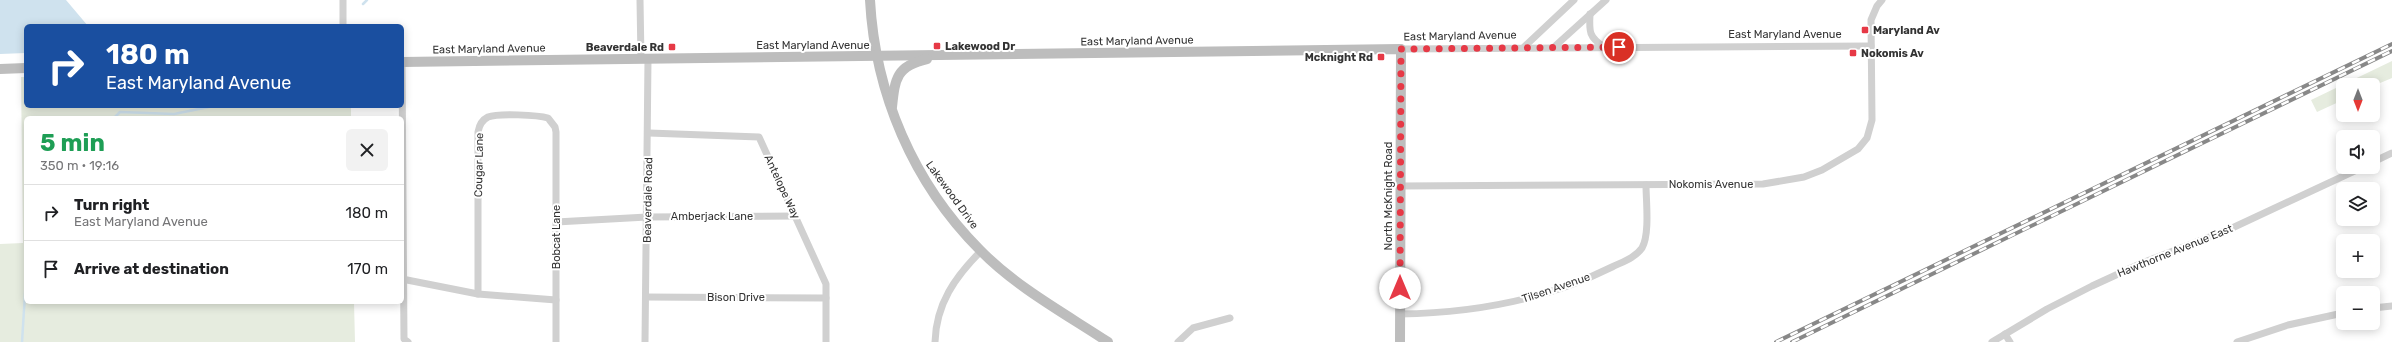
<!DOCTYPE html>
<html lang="en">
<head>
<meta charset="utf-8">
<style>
	:root { --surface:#fff; --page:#f2f2f2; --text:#202124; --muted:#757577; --line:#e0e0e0 }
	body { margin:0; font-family:Rubik,sans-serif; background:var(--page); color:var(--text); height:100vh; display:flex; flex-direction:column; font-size:15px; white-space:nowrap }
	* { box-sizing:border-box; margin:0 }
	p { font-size:13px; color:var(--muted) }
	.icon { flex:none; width:22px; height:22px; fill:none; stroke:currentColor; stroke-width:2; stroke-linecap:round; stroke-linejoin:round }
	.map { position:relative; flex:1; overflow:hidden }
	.sheet { position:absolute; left:24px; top:116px; width:380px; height:188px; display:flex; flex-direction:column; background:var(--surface); border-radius:6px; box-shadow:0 2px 10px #0003 }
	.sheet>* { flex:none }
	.banner { position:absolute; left:24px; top:24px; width:380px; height:84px; border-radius:6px; box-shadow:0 2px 10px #0003; background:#1a4fa0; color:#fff; overflow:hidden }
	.needle { width:26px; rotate:180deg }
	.fabs { position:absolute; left:2336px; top:78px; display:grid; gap:8px }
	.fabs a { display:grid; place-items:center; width:44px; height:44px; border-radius:6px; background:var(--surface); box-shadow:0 2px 10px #0003; font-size:20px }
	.pin { position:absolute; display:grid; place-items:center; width:34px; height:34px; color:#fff; margin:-17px; border:2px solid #fff; border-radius:50%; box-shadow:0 1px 4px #0007 }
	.me { position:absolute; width:44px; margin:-22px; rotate:0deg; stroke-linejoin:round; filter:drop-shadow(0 0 3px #0008) }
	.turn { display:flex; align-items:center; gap:14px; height:84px; padding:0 16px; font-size:18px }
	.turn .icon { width:52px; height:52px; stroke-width:2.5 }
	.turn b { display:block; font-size:28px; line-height:34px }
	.round { display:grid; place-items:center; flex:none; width:42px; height:42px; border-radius:6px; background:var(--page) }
	.head { display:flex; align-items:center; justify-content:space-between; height:68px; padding:0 16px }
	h1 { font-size:24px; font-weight:700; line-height:30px; color:#1e9e55 }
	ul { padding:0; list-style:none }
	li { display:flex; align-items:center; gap:12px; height:56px; padding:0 16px; border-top:1px solid var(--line) }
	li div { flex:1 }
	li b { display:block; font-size:15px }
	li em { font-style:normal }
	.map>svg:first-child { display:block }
	.green { fill:#e6ecdf }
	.water { fill:#cfe2ee }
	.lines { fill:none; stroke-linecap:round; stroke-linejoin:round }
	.stream { stroke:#cfe2ee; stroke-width:2.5 }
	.street { stroke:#d0d0d0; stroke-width:7 }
	.secondary { stroke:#bdbdbd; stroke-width:10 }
	.rail-casing { stroke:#888; stroke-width:4 }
	.rail { stroke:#fff; stroke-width:2.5; stroke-dasharray:8; stroke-linecap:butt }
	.route { stroke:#e63946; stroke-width:7; stroke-dasharray:0 12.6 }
	.poi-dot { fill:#e63946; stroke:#fff; stroke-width:1.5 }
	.labels { text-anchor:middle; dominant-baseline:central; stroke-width:4; stroke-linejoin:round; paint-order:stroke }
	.poi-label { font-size:11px; font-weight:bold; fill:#333; stroke:#fff; text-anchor:start }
	.street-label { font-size:11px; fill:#333; stroke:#fff }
</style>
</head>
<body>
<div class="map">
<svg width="2392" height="342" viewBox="0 0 2392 342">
	<rect width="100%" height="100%" fill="#fff"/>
	<!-- green -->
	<g class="green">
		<polygon points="2392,61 2392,78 2373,86 2343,85 2343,100 2317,112 2311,100"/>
		<polygon points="21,77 26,77 26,106 351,106 351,118 26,118 26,302 354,302 355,342 0,342 0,244 23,243"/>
	</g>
	<!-- water -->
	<polygon class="water" points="0,0 66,0 88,26 26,26 26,53 0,54"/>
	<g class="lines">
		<!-- stream -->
		<g class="stream">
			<polyline points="363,4 367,0"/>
			<polyline points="114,118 120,112 174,114 214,106"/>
			<polyline points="22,342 26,278"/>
		</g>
		<!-- street -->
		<g class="street">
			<polyline points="640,0 641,59"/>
			<path d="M1590 14C1589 32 1589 37 1604 47"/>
			<polyline points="343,26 343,0"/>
			<polyline points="1524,47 1574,0"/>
			<polyline points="1554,47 1606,0"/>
			<polyline points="1401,49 1871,46"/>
			<polyline points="402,62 404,339 408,342"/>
			<polyline points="649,133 759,137 826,284 826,342"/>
			<polyline points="2373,162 2392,153"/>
			<polyline points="1400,186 1763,184 1804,177 1822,170 1858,149 1867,138 1872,120 1871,20 1877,6 1882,0"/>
			<polyline points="556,222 647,217 795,216"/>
			<polyline points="402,279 478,294 556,300"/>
			<path d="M478 294V132C479 126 482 120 488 117 498 113 538 115 548 118L555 127 556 132V342"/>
			<polyline points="646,297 826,298"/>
			<polyline points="2373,308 2392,306"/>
			<path d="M1400 314C1473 313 1546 300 1612 267 1622 262 1635 258 1642 248 1650 234 1646 201 1646 185"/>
			<polyline points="2005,334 2010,342"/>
			<polyline points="645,342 648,59"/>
			<path d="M935 342C936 304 955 277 981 251"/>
			<polyline points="1178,342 1193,328 1230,318"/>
			<polyline points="1992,342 2047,309 2092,286 2142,263 2230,229 2363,167"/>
			<polyline points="2237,342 2288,325 2343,313"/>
		</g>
		<!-- secondary -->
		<g class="secondary">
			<path d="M870 0C875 93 913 183 980 250 1016 287 1064 313 1108 342"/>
			<polyline points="402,62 1401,49 1400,342"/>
			<polyline points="0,69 26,68"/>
			<path d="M892 107C895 79 896 66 927 59"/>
		</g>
		<defs>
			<g id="rail">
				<polyline points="1776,342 2392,44"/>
				<polyline points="1792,342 2392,51"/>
			</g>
		</defs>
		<!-- rail casing -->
		<use href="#rail" class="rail-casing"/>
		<!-- rail -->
		<use href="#rail" class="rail"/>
	</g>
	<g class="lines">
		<!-- route -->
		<polyline class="route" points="1400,288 1401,49 1619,47"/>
	</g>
	<!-- markers -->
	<g class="poi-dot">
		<rect x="1861" y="26" width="8" height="8" rx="2"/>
		<rect x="933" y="42" width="8" height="8" rx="2"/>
		<rect x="668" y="43" width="8" height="8" rx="2"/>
		<rect x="1849" y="49" width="8" height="8" rx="2"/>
		<rect x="1377" y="53" width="8" height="8" rx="2"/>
	</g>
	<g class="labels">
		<!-- poi labels -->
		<g class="poi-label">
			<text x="1873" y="30">Maryland Av</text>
			<text x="945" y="46">Lakewood Dr</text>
			<text x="664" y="47" text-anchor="end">Beaverdale Rd</text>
			<text x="1861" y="53">Nokomis Av</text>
			<text x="1373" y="57" text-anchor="end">Mcknight Rd</text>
		</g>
		<!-- street labels -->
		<g class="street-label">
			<text x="1785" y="34">East Maryland Avenue</text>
			<text transform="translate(1460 36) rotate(-1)">East Maryland Avenue</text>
			<text transform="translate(1137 41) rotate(-1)">East Maryland Avenue</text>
			<text x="813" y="45">East Maryland Avenue</text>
			<text transform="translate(489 49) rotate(-1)">East Maryland Avenue</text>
			<text transform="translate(479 165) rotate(-89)">Cougar Lane</text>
			<text x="1711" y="184">Nokomis Avenue</text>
			<text transform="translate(782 187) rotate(65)">Antelope Way</text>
			<text transform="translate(952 195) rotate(54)">Lakewood Drive</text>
			<text transform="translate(1388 196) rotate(-90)">North McKnight Road</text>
			<text transform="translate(648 200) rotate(-89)">Beaverdale Road</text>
			<text x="712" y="216">Amberjack Lane</text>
			<text transform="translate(556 237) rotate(-90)">Bobcat Lane</text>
			<text transform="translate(2175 251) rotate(-22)">Hawthorne Avenue East</text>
			<text transform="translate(1556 288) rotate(-19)">Tilsen Avenue</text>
			<text x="736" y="297">Bison Drive</text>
		</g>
	</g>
</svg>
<div class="fabs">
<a><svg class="needle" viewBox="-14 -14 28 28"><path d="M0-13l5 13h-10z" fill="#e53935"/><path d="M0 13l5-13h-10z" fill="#757577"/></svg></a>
<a><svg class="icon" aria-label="sound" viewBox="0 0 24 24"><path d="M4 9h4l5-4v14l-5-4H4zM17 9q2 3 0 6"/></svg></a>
<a><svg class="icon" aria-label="layers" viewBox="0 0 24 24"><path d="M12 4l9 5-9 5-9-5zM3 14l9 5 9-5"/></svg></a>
<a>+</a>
<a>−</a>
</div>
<div class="pin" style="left:1619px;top:47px;background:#d93025"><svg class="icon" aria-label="arrive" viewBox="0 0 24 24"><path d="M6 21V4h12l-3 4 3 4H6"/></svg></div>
<svg class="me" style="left:1400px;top:288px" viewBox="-20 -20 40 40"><circle r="19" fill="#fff"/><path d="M0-13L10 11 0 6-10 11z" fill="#e63946"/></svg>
<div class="banner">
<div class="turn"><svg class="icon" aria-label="right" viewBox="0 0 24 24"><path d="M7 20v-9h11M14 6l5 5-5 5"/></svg><div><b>180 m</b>East Maryland Avenue</div></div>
</div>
<section class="sheet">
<div class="head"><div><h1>5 min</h1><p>350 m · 19:16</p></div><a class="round"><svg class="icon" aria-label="close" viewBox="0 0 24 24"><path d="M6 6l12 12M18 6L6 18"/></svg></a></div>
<ul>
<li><svg class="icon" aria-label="right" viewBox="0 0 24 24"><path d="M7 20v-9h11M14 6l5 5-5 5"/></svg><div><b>Turn right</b><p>East Maryland Avenue</p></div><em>180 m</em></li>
<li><svg class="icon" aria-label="arrive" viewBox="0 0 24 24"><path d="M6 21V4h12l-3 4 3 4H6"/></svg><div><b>Arrive at destination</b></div><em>170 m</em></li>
</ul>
</section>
</div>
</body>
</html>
